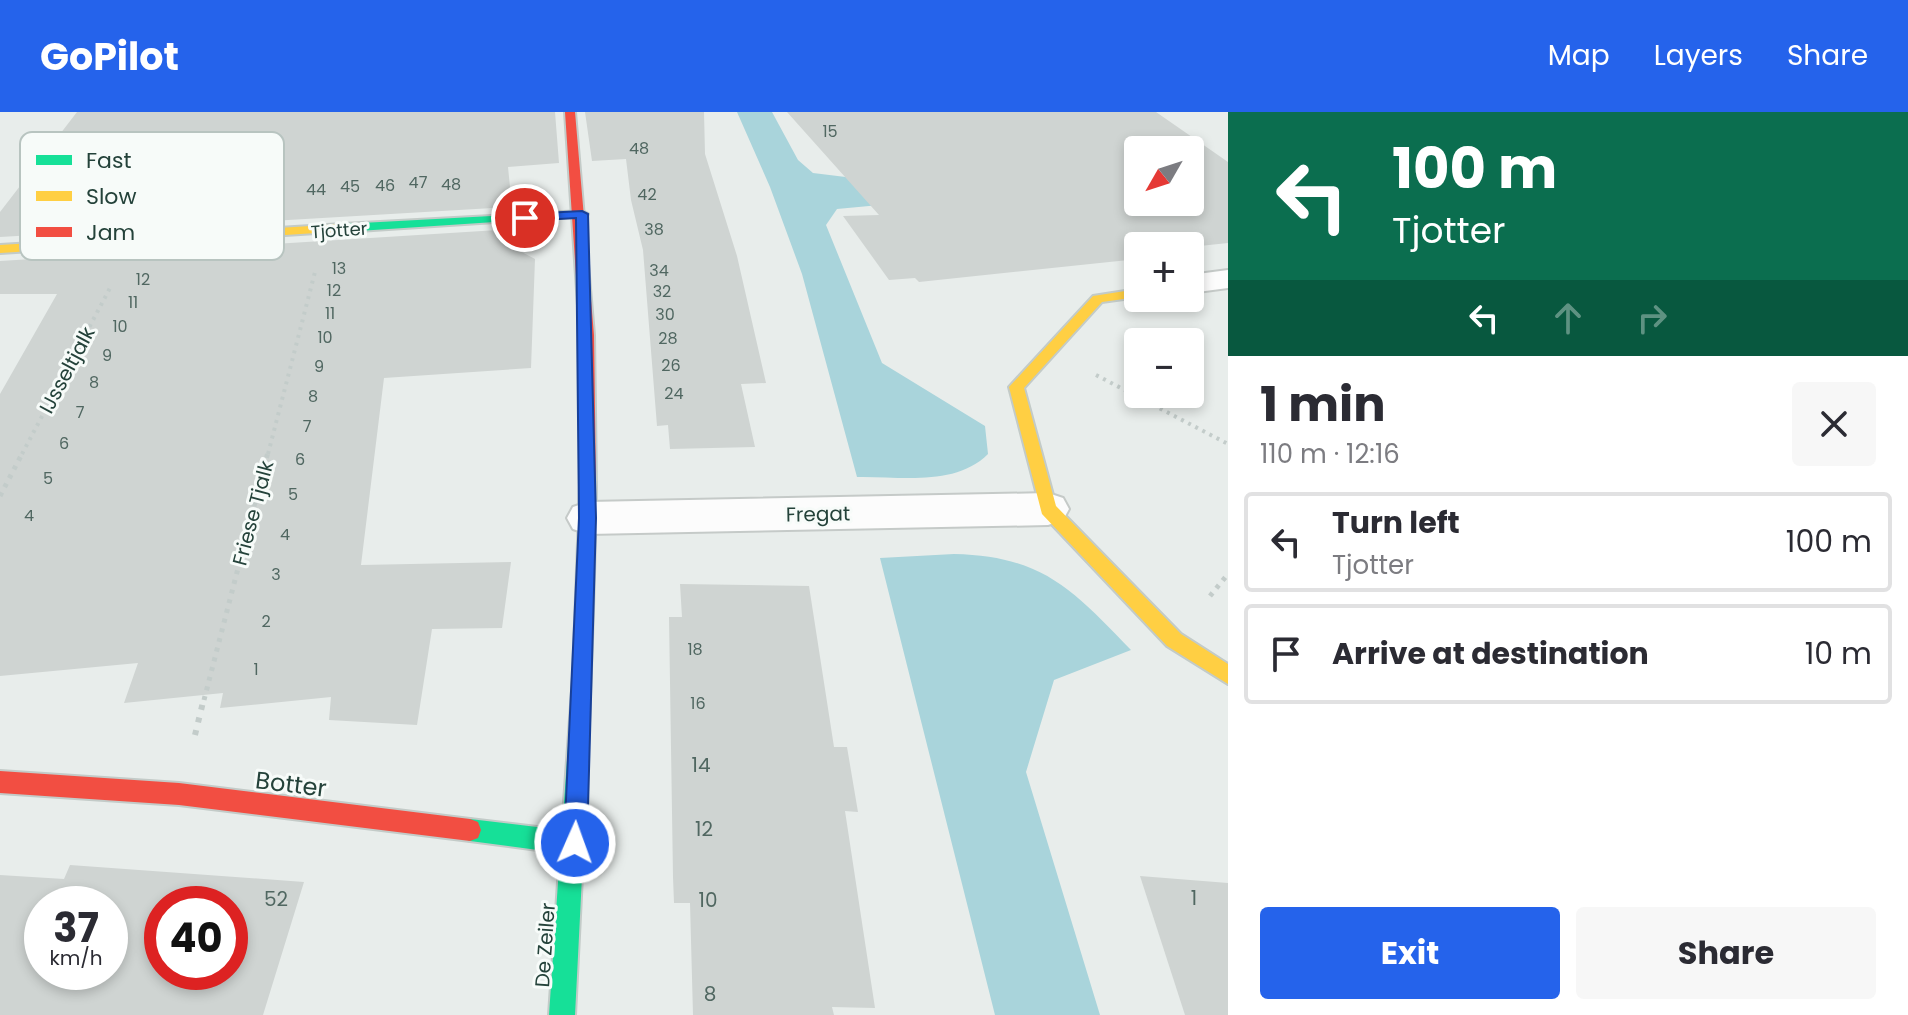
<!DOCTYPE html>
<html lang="en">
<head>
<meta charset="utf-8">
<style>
	:root { --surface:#fff; --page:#f7f7f7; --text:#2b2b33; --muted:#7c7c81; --line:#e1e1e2; --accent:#2563eb }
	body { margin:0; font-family:Poppins,sans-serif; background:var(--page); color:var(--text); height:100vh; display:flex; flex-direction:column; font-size:30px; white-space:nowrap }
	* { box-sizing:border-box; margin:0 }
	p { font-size:26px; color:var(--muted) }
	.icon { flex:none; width:44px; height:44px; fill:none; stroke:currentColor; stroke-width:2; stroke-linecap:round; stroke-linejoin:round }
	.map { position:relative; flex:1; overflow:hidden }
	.drawer { display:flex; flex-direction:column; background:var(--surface); width:680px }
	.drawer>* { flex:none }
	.guide { background:#0b6e4f; color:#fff; overflow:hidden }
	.needle { width:52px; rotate:231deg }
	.buttons { position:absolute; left:1124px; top:24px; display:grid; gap:16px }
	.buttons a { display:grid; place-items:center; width:80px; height:80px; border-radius:8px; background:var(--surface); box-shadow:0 4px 12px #0003; font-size:40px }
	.speed { position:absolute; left:24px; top:774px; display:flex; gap:16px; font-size:40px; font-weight:700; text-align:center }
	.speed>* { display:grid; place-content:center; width:104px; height:104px; border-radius:50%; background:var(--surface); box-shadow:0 4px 12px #0003; line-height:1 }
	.speed small { font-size:20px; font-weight:400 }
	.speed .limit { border:12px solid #d22; background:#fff; color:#111 }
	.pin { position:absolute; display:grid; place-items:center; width:68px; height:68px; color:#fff; margin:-34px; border:4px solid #fff; border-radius:50%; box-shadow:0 2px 8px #0007 }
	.me { position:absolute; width:88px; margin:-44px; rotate:2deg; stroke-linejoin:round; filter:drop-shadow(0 0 6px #0008) }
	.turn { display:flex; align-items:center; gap:28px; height:168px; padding:0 32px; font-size:36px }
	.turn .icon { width:104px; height:104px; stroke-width:2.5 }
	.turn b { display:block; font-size:56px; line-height:68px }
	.lanes { display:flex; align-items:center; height:76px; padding:0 32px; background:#0003; justify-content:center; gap:40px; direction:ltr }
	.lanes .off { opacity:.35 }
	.round { display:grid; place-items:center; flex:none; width:84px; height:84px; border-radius:8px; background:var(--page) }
	.summary { display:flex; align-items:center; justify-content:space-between; height:136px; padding:0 32px }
	h1 { font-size:48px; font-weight:700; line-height:60px }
	.cta { display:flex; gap:16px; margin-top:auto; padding:16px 32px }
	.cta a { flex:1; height:92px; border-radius:8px; background:var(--accent); color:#fff; font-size:32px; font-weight:700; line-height:92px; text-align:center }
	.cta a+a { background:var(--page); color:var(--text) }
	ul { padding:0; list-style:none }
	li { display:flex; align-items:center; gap:24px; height:100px; margin:0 16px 12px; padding:0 16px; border:4px solid var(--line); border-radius:8px }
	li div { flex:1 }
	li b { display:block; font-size:30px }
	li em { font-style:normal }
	header { display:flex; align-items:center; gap:48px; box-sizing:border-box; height:112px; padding:0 40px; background:var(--accent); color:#fff }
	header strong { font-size:38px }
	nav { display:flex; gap:44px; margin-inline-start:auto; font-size:28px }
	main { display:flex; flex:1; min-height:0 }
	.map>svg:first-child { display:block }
	.water { fill:#a9d4db }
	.building { fill:#cfd4d2; fill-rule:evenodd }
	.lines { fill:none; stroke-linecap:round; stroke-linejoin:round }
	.street-casing { stroke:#c5cac8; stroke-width:4 }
	.fast-casing { stroke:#c3cbc8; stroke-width:4 }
	.slow-casing { stroke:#c3cbc8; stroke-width:4 }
	.jam-casing { stroke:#c3cbc8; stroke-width:4 }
	.path-far2 { stroke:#c3ccca; stroke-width:4; stroke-dasharray:3 5; stroke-linecap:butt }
	.path-far1 { stroke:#c3ccca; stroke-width:5; stroke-dasharray:4 6; stroke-linecap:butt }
	.path { stroke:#c3ccca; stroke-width:6; stroke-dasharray:5 8; stroke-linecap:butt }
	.street { fill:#fcfcfc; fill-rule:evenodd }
	.fast { fill:#16e098; fill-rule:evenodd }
	.slow { fill:#ffcf43; fill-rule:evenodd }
	.jam { fill:#f24e42; fill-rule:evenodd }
	.route { fill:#2563eb; stroke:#184099; stroke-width:2 }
	.labels { text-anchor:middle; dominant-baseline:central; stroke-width:6; stroke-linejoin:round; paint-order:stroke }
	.number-label { font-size:16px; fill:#506761 }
	.far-street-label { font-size:18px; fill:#24423a; stroke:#f7fbf9 }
	.street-label { font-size:20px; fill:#24423a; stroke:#f7fbf9 }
	.near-number-label { font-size:20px; fill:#506761 }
	.near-street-label { font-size:24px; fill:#24423a; stroke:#f7fbf9 }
	.key { fill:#f7fbf9; stroke:#b8c4c0; stroke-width:2 }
	.key-label { font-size:22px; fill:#24423a }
</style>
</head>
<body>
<header>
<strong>GoPilot</strong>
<nav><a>Map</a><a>Layers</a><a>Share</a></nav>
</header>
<main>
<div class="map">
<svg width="1228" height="903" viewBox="0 0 1228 903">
	<rect width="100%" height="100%" fill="#e8edeb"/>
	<!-- water -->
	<g class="water">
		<path d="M737 0H772L798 48 813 61 862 67 944 87 837 97 826 113 882 251 985 314 988 342C955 375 900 364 857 365L802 162 770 75Z"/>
		<path d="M954 442C1043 444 1073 478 1131 538L1054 568 1026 660 1100 903H995L880 446Z"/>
	</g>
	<!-- building -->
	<g class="building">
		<polygon points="77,0 555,0 559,51 508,55 512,95 0,125 0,100"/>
		<polygon points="585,0 704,0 705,42 737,144 766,271 741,272 755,335 670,337 668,313 657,314 643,138 631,88 626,47 592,49"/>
		<path d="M787 0H1156L1228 50V131L1190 135 1138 134V147L919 170 915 166 889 168 843 104 879 103ZM1138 38H1190V90H1138Z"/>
		<polygon points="514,117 516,137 535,147 531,256 384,266 361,453 511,450 502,516 432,517 417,613 329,608 331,585 220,596 223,581 124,591 138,551 0,564 0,282 57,182 0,182 0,149"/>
		<polygon points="680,472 809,474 834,635 847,635 858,700 845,699 875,896 832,895 834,903 693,903 690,791 674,791 673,765 669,505 682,505"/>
		<path d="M70 753 304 770 263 903H0V763L64 767ZM42 792H110V860H42ZM162 792H230V860H162Z"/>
		<polygon points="1140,764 1228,771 1228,903 1185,903"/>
	</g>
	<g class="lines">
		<defs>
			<g id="street">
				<polygon points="1228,158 1228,176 1190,181 1190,163"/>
				<polygon points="1048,381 1063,386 1069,397 1063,408 1048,413 588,422 573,417 567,406 573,395 588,390"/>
			</g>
			<g id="fast">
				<polygon points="582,99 588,102 586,104 343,120 337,116 343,112"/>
				<path d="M588 369 596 375C593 552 584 727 575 903H549L560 741 470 729 462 726 459 718 462 710 470 707 562 718 573 565 580 375Z"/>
			</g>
			<g id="slow">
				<polygon points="343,112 349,116 347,119 0,141 0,133"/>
				<polygon points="1138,177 1138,185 1102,190 1024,276 1056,394 1181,522 1228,552 1228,572 1167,534 1042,402 1009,275 1093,184"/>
			</g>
			<g id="jam">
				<polygon points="565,0 575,0 594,223 596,375 588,381 580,375 580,223"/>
				<polygon points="0,659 179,671 470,707 478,710 481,718 478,726 470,729 179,693 0,681"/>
			</g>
		</defs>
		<!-- street casing -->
		<use href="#street" class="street-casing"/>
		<!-- fast casing -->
		<use href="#fast" class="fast-casing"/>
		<!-- slow casing -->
		<use href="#slow" class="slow-casing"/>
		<!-- jam casing -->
		<use href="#jam" class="jam-casing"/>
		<!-- path-far2 -->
		<g class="path-far2">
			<polyline points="1096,263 1228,332"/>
			<polyline points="22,342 110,176"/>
			<polyline points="268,342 315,160"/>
		</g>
		<!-- path-far1 -->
		<g class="path-far1">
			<polyline points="0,384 23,340"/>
			<polyline points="1210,484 1228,462"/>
			<polyline points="204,588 268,340"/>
		</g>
		<!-- path -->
		<polyline class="path" points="195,623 204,586"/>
		<!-- street -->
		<use href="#street" class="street"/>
		<!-- fast -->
		<use href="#fast" class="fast"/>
		<!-- slow -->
		<use href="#slow" class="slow"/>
		<!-- jam -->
		<use href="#jam" class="jam"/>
	</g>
	<!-- route -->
	<polygon class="route" points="582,99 588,102 596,406 587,731 583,739 575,743 567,739 564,731 579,406 576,106 525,109 519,106 525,102"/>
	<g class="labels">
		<!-- number labels -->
		<g class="number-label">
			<text x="830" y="19">15</text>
			<text x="639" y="36">48</text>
			<text x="418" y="70">47</text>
			<text x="451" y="72">48</text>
			<text x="385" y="73">46</text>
			<text x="350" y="74">45</text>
			<text x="316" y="77">44</text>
			<text x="647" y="82">42</text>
			<text x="654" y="117">38</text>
			<text x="339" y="156">13</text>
			<text x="659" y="158">34</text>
			<text x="143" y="167">12</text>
			<text x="334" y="178">12</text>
			<text x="662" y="179">32</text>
			<text x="133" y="190">11</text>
			<text x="330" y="201">11</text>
			<text x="665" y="202">30</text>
			<text x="120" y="214">10</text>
			<text x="325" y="225">10</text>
			<text x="668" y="226">28</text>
			<text x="107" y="243">9</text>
			<text x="671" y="253">26</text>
			<text x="319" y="254">9</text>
			<text x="94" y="270">8</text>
			<text x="674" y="281">24</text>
			<text x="313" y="284">8</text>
			<text x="80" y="300">7</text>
			<text x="307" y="314">7</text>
			<text x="64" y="331">6</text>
			<text x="300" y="347">6</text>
			<text x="48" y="366">5</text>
			<text x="293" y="382">5</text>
			<text x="29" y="403">4</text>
			<text x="285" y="422">4</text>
			<text x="276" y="462">3</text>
			<text x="266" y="509">2</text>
			<text x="695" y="537">18</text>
			<text x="256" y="557">1</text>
			<text x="698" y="591">16</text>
		</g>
		<!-- far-street labels -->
		<g class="far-street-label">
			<text transform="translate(339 118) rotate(-4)">Tjotter</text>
		</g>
		<!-- street labels -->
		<g class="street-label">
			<text transform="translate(67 258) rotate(-62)">IJsseltjalk</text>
			<text transform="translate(253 401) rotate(-75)">Friese Tjalk</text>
			<text transform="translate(818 402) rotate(-1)">Fregat</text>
			<text transform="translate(545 833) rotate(-86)">De Zeiler</text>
		</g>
		<!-- near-number labels -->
		<g class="near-number-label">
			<text x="701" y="653">14</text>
			<text x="704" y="717">12</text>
			<text x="1194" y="786">1</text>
			<text x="276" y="787">52</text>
			<text x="708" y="788">10</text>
			<text x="710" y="882">8</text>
		</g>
		<!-- near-street labels -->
		<g class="near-street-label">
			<text transform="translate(291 672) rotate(7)">Botter</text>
		</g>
	</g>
	<!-- legend -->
	<rect x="20" y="20" width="264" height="128" rx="12" class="key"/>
	<rect x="36" y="43" width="36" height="10" fill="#16e098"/>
	<rect x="36" y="79" width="36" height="10" fill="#ffcf43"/>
	<rect x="36" y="115" width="36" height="10" fill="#f24e42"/>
	<g class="key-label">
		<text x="86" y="56">Fast</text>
		<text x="86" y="92">Slow</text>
		<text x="86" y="128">Jam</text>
	</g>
</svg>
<div class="buttons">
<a><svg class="needle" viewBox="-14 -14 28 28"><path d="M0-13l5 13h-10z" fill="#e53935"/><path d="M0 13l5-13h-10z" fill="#7c7c81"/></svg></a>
<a>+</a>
<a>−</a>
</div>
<div class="speed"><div>37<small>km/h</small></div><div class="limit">40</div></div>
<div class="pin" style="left:525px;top:106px;background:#d93025"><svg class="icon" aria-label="arrive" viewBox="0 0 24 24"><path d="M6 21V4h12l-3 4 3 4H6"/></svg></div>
<svg class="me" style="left:575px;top:731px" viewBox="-20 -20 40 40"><circle r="17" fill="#2563eb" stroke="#fff" stroke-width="3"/><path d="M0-11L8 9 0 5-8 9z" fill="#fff"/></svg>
</div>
<section class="drawer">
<div class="guide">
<div class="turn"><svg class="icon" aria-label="left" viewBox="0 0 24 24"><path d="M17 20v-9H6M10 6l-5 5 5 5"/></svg><div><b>100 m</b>Tjotter</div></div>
<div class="lanes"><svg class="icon" aria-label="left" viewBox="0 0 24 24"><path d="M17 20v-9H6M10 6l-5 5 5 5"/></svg><svg class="icon off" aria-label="ahead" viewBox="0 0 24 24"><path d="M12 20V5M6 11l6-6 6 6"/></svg><svg class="icon off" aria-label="right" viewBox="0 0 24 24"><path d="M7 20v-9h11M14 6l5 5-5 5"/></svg></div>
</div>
<div class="summary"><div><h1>1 min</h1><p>110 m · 12:16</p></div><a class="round"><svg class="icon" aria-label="close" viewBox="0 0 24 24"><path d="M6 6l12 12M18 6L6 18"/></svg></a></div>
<ul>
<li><svg class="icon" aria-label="left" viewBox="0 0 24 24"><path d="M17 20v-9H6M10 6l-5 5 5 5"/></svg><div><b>Turn left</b><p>Tjotter</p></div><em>100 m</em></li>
<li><svg class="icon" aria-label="arrive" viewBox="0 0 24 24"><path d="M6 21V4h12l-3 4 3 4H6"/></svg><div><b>Arrive at destination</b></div><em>10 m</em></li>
</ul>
<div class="cta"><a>Exit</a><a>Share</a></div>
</section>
</main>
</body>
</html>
